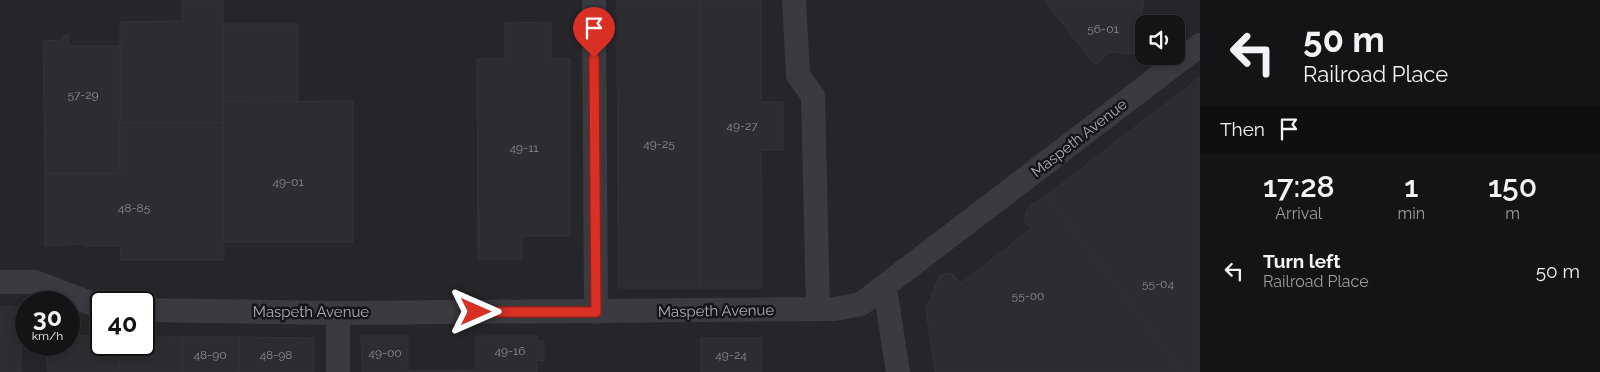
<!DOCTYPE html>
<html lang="en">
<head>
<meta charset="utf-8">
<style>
	:root { --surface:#141315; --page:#212022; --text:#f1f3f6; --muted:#9d9ea0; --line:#333234 }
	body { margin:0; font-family:Raleway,sans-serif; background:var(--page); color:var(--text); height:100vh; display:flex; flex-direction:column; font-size:19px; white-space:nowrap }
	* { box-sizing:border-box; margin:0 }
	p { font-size:16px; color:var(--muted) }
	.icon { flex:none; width:28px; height:28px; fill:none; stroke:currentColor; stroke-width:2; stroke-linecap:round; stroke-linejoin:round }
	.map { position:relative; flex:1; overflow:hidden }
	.sheet { display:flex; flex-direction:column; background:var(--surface); width:400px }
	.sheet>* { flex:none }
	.guide { background:#141315; color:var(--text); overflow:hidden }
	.tools { position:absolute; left:1135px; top:15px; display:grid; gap:10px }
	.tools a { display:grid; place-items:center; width:50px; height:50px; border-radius:10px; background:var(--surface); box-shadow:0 2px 8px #0003,0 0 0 1px var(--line); font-size:25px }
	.speed { position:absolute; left:15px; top:291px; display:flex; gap:10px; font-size:25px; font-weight:700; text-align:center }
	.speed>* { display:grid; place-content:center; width:65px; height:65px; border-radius:50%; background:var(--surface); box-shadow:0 2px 8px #0003,0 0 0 1px var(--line); line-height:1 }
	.speed small { font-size:12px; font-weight:400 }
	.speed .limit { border:2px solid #111; border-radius:8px; background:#fff; color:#111 }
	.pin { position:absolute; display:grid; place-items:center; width:42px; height:42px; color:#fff; margin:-51px -21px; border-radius:50% 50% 50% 0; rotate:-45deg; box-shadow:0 0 5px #0007 }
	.pin .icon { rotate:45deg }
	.me { position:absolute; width:55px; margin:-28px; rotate:90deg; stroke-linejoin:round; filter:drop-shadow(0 0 4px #0008) }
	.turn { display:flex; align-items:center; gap:18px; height:105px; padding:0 20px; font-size:22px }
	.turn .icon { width:65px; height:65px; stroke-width:2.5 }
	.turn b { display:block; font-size:35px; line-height:42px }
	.then { display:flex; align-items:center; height:48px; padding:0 20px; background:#0003; gap:10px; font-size:19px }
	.eta { display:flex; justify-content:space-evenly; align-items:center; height:85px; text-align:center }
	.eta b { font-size:30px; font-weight:600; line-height:35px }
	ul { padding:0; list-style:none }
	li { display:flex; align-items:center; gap:15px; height:65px; padding:0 20px }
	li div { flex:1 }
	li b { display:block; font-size:19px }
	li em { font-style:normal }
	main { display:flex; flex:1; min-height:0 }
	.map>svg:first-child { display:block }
	.built { fill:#262529; fill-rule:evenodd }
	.building { fill:#2d2c30; stroke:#343338 }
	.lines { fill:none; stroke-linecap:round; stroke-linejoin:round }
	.minor { stroke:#3a3a41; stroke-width:24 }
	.route-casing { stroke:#8d1f18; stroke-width:12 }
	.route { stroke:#d93025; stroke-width:9 }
	.labels { text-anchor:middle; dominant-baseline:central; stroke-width:5; stroke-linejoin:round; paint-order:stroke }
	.number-label { font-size:12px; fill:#8b8c98 }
	.street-label { font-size:15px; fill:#abadbc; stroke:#151417 }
</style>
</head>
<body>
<main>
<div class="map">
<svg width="1200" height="372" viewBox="0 0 1200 372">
	<rect width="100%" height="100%" fill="#1a191c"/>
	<!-- built -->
	<path class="built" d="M0 0H1200V372H0ZM1144 24H1176V56H1144ZM26 302H69V345H26ZM101 302H144V345H101Z"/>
	<!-- building -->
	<g class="building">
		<polygon points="182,0 223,0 223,123 120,123 120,22 182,21"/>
		<polygon points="617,0 700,0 701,288 618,288"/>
		<polygon points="700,0 761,0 761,102 783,102 783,150 761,150 762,288 701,288"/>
		<polygon points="1044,0 1144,0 1137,54 1110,52 1095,65"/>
		<polygon points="551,22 551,59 570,59 570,236 522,236 522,259 478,259 477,59 505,59 505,23"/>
		<polygon points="223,24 298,24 298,101 223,102"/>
		<polygon points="69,35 69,46 120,46 120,174 45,174 43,41 62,40 62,36"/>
		<polygon points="1200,77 1200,372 1183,372 1047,195"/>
		<polygon points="353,101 353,242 223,242 223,102"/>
		<polygon points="120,123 223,123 224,260 121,260 120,246 84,246 84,244 45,246 45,174 120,174"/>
		<polygon points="1047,195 1183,372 935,372 926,310 939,276 946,273 952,274 961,283 1031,229 1024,220 1027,210 1031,205"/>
		<rect x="0" y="307" width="21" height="65"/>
		<polygon points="69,334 101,337 101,345 119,345 120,372 48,372 46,345 69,345"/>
		<polygon points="361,336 408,336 408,370 463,370 463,372 362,372"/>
		<polygon points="476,336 537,336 537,341 544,341 544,361 537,360 537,372 463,372 463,370 476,370"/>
		<polygon points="144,337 182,337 182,372 120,372 119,345 144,345"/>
		<rect x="182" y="337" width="57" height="35"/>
		<polygon points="239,337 314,338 314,372 239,372"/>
		<polygon points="701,338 761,338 762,372 701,372"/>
	</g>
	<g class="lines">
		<!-- minor -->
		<g class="minor">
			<polyline points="594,0 596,312"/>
			<polyline points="794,0 798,75 813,96 818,309"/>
			<polyline points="0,282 35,282 101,307"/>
			<polyline points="885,288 898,372"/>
			<polyline points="144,310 338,313 835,309 861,304 1200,45"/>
			<polyline points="338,313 338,372"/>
		</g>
	</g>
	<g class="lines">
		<defs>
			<polyline id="route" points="476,312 596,312 594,58"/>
		</defs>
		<!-- route casing -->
		<use href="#route" class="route-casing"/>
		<!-- route -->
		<use href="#route" class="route"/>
	</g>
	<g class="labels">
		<!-- number labels -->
		<g class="number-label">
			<text x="1103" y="29">56-01</text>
			<text x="83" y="95">57-29</text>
			<text x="742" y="126">49-27</text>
			<text x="659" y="144">49-25</text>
			<text x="524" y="148">49-11</text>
			<text x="288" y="182">49-01</text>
			<text x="134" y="208">48-85</text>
			<text x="1158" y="284">55-04</text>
			<text x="1028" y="296">55-00</text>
			<text x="510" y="351">49-16</text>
			<text x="385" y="353">49-00</text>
			<text x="210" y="355">48-90</text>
			<text x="276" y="355">48-98</text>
			<text x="731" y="355">49-24</text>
		</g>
		<!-- street labels -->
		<g class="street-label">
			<text transform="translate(1079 138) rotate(-38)">Maspeth Avenue</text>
			<text transform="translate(716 311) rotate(-1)">Maspeth Avenue</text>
			<text x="311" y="312">Maspeth Avenue</text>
		</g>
	</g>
</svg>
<div class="tools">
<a><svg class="icon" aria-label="sound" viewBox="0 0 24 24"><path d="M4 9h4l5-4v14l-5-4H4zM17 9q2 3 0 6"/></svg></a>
</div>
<div class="speed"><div>30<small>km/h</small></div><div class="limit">40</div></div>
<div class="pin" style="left:594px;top:58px;background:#d93025"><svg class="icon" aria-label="arrive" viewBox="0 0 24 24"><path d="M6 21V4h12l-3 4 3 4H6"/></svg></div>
<svg class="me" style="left:476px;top:312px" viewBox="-20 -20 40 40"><path d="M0-17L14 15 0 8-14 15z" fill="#d93025" stroke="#fff" stroke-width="4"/></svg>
</div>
<section class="sheet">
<div class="guide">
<div class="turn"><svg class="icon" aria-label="left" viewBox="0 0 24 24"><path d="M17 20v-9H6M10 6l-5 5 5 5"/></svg><div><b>50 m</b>Railroad Place</div></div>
<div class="then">Then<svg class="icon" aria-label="arrive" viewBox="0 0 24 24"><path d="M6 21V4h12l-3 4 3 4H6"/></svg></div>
</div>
<div class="eta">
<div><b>17:28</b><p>Arrival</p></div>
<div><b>1</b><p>min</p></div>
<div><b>150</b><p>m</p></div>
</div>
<ul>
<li><svg class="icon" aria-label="left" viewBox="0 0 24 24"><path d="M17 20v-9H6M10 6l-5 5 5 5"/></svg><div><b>Turn left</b><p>Railroad Place</p></div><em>50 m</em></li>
</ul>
</section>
</main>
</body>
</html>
